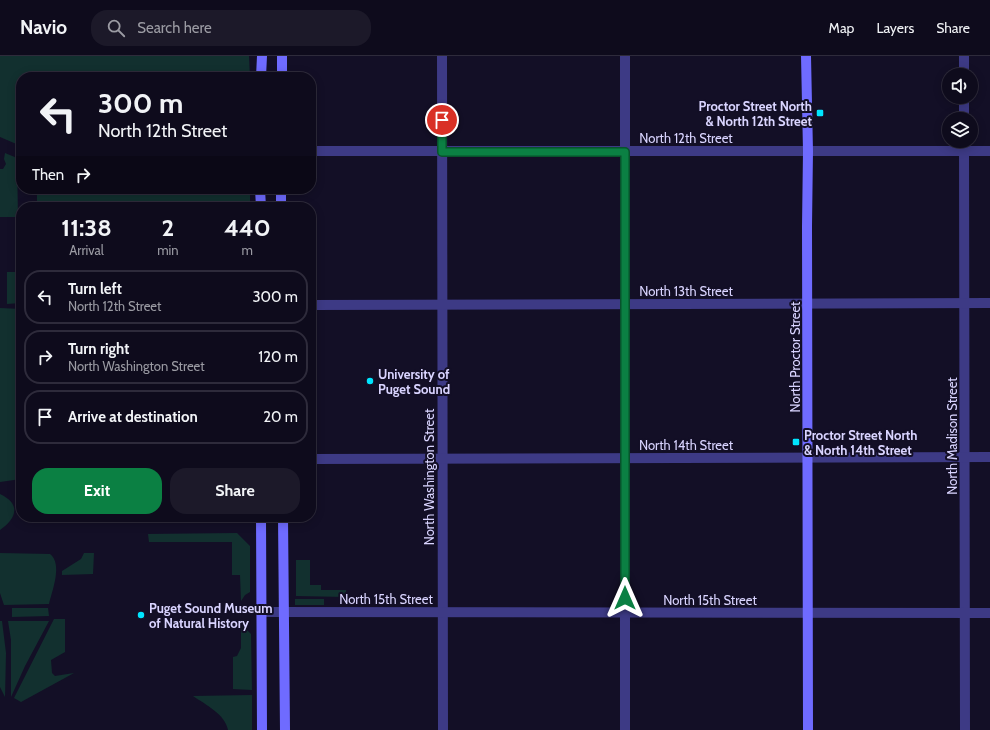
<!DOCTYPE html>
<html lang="en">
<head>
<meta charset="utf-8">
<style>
	:root { --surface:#0e0b1c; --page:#1c1929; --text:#f1f3f6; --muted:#9b9ba3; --line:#2e2b3b; --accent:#0b8043 }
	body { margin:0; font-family:Cabin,sans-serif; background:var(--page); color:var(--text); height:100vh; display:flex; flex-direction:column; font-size:15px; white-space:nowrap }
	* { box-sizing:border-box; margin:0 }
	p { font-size:13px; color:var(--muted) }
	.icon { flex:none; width:22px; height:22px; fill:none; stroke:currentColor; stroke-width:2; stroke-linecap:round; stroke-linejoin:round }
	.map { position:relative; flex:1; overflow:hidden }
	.side { position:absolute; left:16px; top:146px; width:300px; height:320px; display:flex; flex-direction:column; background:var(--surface); border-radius:16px; box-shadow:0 2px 10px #0003,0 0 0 1px var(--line) }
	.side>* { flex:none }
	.hud { position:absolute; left:16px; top:16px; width:300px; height:122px; border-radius:16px; box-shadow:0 2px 10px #0003,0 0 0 1px var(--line); background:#0e0b1c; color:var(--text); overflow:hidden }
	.controls { position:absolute; left:942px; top:12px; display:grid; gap:8px }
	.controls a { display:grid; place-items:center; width:36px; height:36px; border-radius:50%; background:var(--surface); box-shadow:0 2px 10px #0003,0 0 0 1px var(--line); font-size:20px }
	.pin { position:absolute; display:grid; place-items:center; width:34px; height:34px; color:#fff; margin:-17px; border:2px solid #fff; border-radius:50%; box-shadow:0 1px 4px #0007 }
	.me { position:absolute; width:44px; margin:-22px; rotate:0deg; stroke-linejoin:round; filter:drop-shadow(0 0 3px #0008) }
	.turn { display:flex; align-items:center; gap:14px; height:84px; padding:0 16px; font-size:18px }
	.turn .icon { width:52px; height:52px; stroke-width:2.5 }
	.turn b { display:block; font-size:28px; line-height:34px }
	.then { display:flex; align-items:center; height:38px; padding:0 16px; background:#0003; gap:8px; font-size:15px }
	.eta { display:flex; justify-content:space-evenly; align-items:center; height:68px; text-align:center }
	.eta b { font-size:24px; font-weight:700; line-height:28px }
	.action { display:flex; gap:8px; margin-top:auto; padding:8px 16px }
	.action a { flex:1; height:46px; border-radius:16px; background:var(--accent); color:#fff; font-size:16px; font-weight:700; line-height:46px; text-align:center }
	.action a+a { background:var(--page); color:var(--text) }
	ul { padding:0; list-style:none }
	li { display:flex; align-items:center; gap:12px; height:54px; margin:0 8px 6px; padding:0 8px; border:2px solid var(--line); border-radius:16px }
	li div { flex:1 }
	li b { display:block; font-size:15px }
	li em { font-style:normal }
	header { display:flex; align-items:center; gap:24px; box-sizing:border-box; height:56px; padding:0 20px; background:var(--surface); border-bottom:1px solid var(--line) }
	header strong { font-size:19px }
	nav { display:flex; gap:22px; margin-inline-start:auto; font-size:14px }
	.search { width:280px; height:36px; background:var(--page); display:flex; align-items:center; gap:10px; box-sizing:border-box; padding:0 14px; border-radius:16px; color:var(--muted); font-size:15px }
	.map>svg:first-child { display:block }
	.green { fill:#12302f }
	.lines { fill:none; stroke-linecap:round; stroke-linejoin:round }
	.street { stroke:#3d3a85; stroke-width:10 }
	.secondary { stroke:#6f6bff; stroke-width:10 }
	.route-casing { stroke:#07532c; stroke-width:10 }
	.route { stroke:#0b8043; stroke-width:7 }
	.poi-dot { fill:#00e5ff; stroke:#130f26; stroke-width:1.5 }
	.labels { text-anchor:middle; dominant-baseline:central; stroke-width:4; stroke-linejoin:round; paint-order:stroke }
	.poi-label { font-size:13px; font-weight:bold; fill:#d9d4ff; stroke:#130f26; text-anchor:start }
	.street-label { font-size:13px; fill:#d9d4ff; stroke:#130f26 }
</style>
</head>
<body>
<header>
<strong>Navio</strong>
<div class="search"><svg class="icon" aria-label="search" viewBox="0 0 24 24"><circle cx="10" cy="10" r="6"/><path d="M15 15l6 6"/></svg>Search here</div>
<nav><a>Map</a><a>Layers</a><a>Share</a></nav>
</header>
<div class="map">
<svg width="990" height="674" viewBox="0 0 990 674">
	<rect width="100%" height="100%" fill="#130f26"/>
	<!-- green -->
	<g class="green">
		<polygon points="0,0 249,0 250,21 21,21 21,90 0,81"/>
		<polygon points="5,97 17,102 18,161 0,161 0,113 3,113 6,108 4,103"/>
		<rect x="37" y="133" width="213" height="18"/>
		<polygon points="21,180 21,247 7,248 7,216 21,216"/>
		<polygon points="0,252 21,253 21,423 0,426"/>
		<path d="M0 438C21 448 17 462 0 474Z"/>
		<polygon points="237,477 250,490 250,536 245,539 241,545 240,519 232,519 232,486 149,486 148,478"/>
		<path d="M0 497 50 498C63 508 52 535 49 548L4 549 0 537Z"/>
		<polygon points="84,497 94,497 93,518 62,519 62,515 81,503"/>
		<polygon points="296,504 310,504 310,529 321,529 321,534 346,534 346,541 296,540"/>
		<rect x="295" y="543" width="29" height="6"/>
		<polygon points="12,552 48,552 49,560 12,561"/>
		<polygon points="54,563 65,563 65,596 51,604 52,617 55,620 74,617 21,646 14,642"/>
		<polygon points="0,565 2,565 6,597 5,641 0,631"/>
		<polygon points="8,565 49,565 25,610 11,641 11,584"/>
		<polygon points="241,568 251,578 252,634 233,633 233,601 237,600 241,592"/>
		<path d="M252 639V674H228C225 658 206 649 193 640Z"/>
	</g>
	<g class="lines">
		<!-- street -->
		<g class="street">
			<polyline points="442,0 443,674"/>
			<polyline points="625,0 625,674"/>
			<polyline points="964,0 964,19"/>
			<polyline points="964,41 964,63"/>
			<polyline points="964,85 965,674"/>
			<polyline points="311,95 990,95"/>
			<polyline points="311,249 990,247"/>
			<polyline points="311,403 990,401"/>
			<polyline points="261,556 990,557"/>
		</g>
		<!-- secondary -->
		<g class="secondary">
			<polyline points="806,0 808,95 807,170 808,674"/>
			<polyline points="261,21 262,0"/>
			<polyline points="282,21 282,0"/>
			<polyline points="260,133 261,151"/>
			<polyline points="281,151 281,133"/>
			<polyline points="261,461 262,674"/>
			<polyline points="283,461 285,674"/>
		</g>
	</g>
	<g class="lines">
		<defs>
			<polyline id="route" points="442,64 442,96 625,96 625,542"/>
		</defs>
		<!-- route casing -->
		<use href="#route" class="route-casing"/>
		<!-- route -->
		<use href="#route" class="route"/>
	</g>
	<!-- markers -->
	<g class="poi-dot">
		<rect x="816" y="53" width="8" height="8" rx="2"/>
		<circle cx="370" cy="325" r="4"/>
		<rect x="792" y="382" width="8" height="8" rx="2"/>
		<circle cx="141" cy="559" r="4"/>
	</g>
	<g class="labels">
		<!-- poi labels -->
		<g class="poi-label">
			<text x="812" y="50" text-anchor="end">Proctor Street North<tspan x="812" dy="15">&amp; North 12th Street</tspan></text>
			<text x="378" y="318">University of<tspan x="378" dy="15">Puget Sound</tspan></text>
			<text x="804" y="379">Proctor Street North<tspan x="804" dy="15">&amp; North 14th Street</tspan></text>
			<text x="149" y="552">Puget Sound Museum<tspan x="149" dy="15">of Natural History</tspan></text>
		</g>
		<!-- street labels -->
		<g class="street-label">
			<text x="686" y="82">North 12th Street</text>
			<text x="686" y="235">North 13th Street</text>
			<text transform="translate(795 301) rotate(-90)">North Proctor Street</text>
			<text transform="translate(952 380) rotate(-90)">North Madison Street</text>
			<text x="686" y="389">North 14th Street</text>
			<text transform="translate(429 421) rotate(-90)">North Washington Street</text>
			<text x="386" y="543">North 15th Street</text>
			<text x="710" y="544">North 15th Street</text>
		</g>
	</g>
</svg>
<div class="controls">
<a><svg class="icon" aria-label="sound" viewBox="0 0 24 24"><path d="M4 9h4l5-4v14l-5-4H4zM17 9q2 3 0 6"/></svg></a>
<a><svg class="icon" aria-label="layers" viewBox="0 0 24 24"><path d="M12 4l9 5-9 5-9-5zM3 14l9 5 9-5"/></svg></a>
</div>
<div class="pin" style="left:442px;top:64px;background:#d93025"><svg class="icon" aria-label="arrive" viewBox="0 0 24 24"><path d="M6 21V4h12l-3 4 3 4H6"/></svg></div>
<svg class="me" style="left:625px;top:542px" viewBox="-20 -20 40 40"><path d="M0-17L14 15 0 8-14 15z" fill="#0b8043" stroke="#fff" stroke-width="4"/></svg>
<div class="hud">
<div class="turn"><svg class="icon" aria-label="left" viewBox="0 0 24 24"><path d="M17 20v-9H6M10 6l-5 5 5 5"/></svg><div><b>300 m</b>North 12th Street</div></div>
<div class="then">Then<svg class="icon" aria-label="right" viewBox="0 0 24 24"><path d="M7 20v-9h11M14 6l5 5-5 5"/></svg></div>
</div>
<section class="side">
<div class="eta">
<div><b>11:38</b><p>Arrival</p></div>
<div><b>2</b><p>min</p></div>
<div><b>440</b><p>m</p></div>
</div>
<ul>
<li><svg class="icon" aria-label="left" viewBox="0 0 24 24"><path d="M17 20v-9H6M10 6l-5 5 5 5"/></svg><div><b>Turn left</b><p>North 12th Street</p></div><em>300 m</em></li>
<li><svg class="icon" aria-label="right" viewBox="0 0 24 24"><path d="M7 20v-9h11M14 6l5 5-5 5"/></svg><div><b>Turn right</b><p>North Washington Street</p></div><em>120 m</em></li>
<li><svg class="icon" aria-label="arrive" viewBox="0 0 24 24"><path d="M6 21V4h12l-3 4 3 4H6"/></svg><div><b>Arrive at destination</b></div><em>20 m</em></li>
</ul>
<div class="action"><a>Exit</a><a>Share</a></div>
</section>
</div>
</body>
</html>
